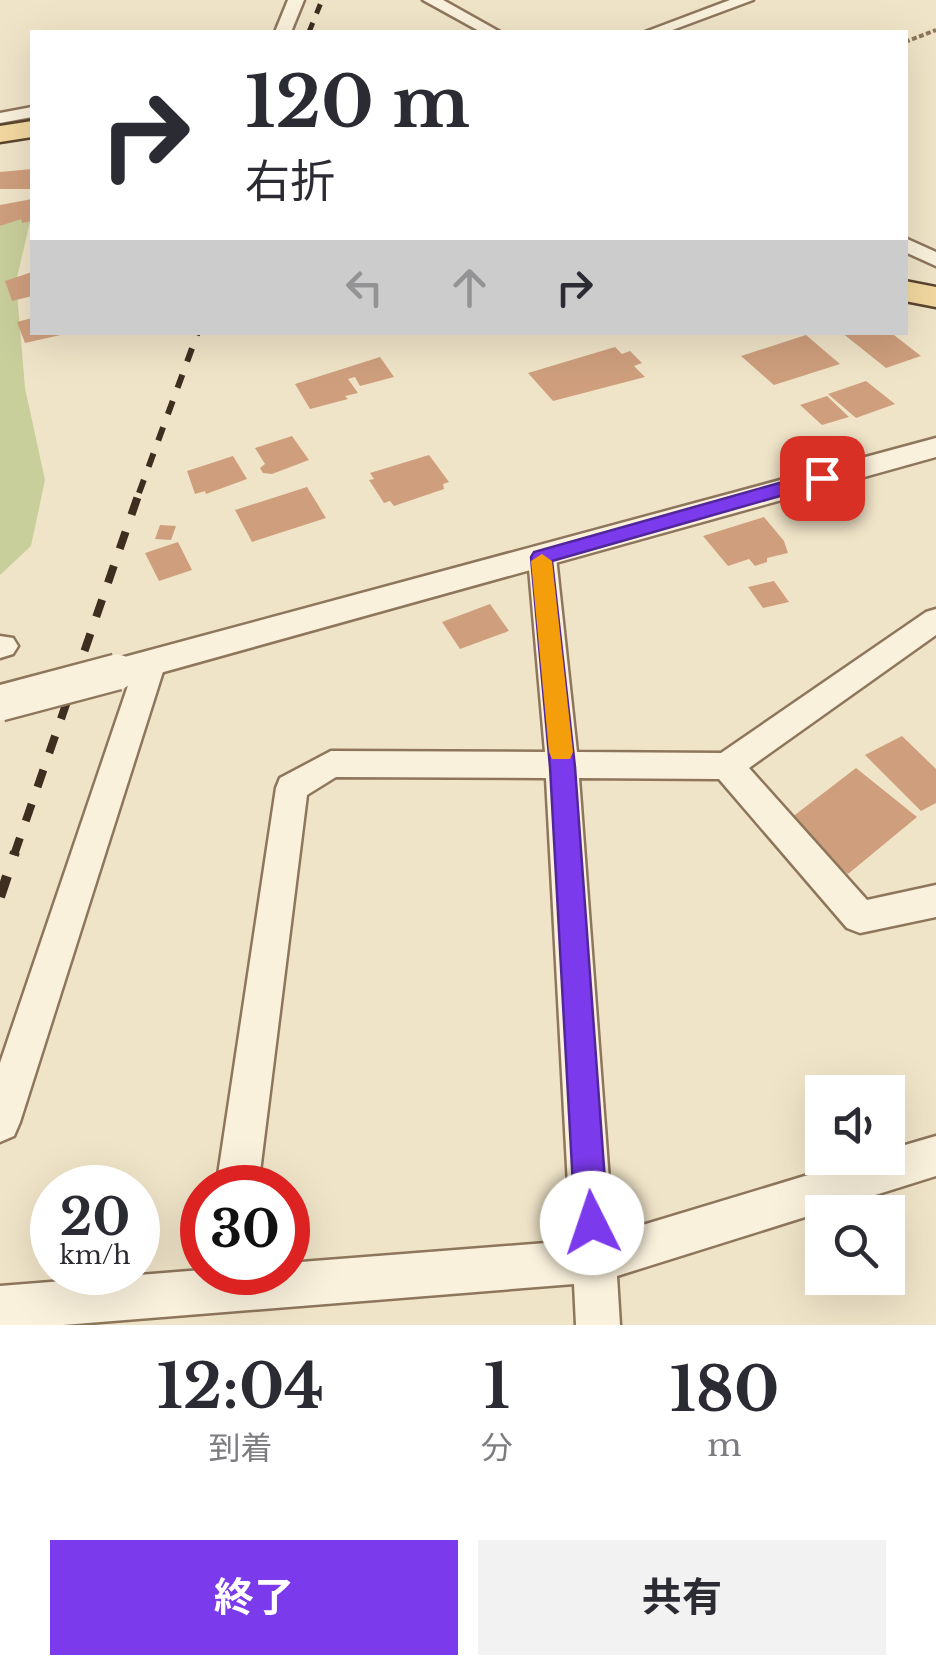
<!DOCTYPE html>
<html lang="ja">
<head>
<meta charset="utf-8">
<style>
	:root { --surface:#fff; --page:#f2f2f3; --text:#2b2b33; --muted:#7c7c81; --accent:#7c3aed }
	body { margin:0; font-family:"Libre Baskerville","Noto Sans JP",serif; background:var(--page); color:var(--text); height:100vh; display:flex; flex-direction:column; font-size:38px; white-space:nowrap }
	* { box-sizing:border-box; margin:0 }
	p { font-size:32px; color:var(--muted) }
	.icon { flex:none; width:55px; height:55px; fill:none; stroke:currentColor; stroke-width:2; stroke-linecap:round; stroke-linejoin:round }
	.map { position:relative; height:1325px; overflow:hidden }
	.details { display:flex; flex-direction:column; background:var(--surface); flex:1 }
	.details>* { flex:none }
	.hud { position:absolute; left:30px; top:30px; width:878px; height:305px; border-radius:0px; box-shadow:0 10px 40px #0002; background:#fff; color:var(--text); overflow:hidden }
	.tools { position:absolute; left:805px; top:1075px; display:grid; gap:20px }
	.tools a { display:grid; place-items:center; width:100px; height:100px; border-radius:0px; background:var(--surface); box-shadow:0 10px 40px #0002; font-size:50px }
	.speed { position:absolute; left:30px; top:1165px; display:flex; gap:20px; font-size:50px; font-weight:700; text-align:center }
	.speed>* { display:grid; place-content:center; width:130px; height:130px; border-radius:50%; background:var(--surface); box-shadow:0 10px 40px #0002; line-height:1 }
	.speed small { font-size:25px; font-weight:400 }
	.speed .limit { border:15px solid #d22; background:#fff; color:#111 }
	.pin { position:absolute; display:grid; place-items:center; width:85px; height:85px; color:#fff; margin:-42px; border-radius:20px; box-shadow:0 5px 15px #0006 }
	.me { position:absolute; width:110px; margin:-55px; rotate:356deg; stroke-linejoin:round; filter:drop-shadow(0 0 8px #0008) }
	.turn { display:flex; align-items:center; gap:35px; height:210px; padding:0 50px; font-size:45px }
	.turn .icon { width:130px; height:130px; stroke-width:2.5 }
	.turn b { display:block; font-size:70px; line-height:85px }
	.lanes { display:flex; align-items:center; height:95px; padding:0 50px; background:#0003; justify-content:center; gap:50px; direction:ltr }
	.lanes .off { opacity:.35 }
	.eta { display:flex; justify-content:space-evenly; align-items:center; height:170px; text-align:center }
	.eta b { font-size:60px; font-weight:700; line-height:70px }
	.button { display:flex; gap:20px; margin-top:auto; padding:20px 50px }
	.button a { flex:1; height:115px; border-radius:0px; background:var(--accent); color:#fff; font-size:40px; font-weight:700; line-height:115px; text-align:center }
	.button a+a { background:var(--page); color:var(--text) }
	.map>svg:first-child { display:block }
	.green { fill:#c9cf9b }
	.building { fill:#cf9f7d }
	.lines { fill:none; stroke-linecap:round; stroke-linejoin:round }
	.minor-casing { stroke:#8d765c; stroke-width:5 }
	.tertiary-casing { stroke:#8d765c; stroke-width:5 }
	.primary-casing { stroke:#5b4430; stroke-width:5 }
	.path { stroke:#8d765c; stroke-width:4; stroke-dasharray:5 2.5; stroke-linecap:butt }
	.minor { fill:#faf1dc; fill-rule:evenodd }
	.tertiary { fill:#faf1dc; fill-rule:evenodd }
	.primary { fill:#f3d9a0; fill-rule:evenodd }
	.rail-far3 { stroke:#3d2e20; stroke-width:5; stroke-dasharray:10 10; stroke-linecap:butt }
	.rail-far2 { stroke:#3d2e20; stroke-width:6; stroke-dasharray:14 14; stroke-linecap:butt }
	.rail-far1 { stroke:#3d2e20; stroke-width:8; stroke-dasharray:18 18; stroke-linecap:butt }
	.rail { stroke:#3d2e20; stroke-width:10; stroke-dasharray:22 22; stroke-linecap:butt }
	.tertiary-bridge-casing { stroke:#8d765c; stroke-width:40; stroke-linecap:butt }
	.tertiary-bridge { stroke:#faf1dc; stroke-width:35 }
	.route { fill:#7c3aed; stroke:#51269a; stroke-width:2.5 }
	.slow { fill:#f59e0b }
</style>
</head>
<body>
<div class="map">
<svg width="936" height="1325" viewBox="0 0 936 1325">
	<rect width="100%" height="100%" fill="#f0e4c8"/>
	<!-- green -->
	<polygon class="green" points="32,213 16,282 25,388 45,480 31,546 0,575 0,215"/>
	<!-- building -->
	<g class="building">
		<polygon points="32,169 32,189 0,189 0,172"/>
		<polygon points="32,199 32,221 22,223 21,219 0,226 0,205"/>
		<polygon points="32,272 32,296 12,301 5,281"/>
		<polygon points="32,318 32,332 65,334 25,343 17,322"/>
		<polygon points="841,332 890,332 921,356 886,368"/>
		<polygon points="806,335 840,364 774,385 741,356"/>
		<polygon points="615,347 622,354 630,351 642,363 634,366 645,377 553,401 528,373"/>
		<polygon points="380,357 394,377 360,386 355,377 348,379 358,393 345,396 348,399 310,409 295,384"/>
		<polygon points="866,381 895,404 856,418 828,394"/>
		<polygon points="827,396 849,417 822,425 800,405"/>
		<polygon points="292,436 309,460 272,474 263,473 260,468 265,464 255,448"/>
		<polygon points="429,455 449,482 443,484 444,489 394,506 390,501 384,503 369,480 374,479 370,473"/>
		<polygon points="233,456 247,479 206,494 205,491 195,494 187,471"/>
		<polygon points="307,487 326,518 252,542 235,510"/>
		<polygon points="764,517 784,541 788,553 767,558 767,562 755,566 749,559 728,566 703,536"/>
		<polygon points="160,525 176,526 171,540 155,539"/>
		<polygon points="178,542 192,570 159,581 145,553"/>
		<polygon points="774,581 789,602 763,608 748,587"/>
		<polygon points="490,604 509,631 460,649 442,622"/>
		<polygon points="902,736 936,769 936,803 921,811 865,755"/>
		<polygon points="856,768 917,817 848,874 787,821"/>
	</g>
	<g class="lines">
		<defs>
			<g id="minor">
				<polygon points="288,0 304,0 291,32 275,32"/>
				<polygon points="423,0 443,0 500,32 481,32"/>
				<polygon points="730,0 753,0 667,32 645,32"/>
				<polygon points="32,107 32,117 0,123 0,113"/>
				<polygon points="905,238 936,252 936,266 905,252"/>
				<polygon points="542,547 552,550 556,557 577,752 721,753 926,612 936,609 936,635 749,768 867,900 936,885 936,917 860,933 847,928 719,779 579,778 613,1234 864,1158 888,1158 888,1150 936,1136 936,1176 617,1276 620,1325 576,1325 574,1284 63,1325 0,1325 0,1286 202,1270 288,1272 288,1263 571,1241 546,778 336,777 307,795 258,1188 216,1188 276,788 280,778 331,751 545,752 528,557 532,550"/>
				<polygon points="0,636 13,638 18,646 13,654 0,658"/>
				<polygon points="151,651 162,654 166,662 20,1122 14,1136 0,1142 0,1063 136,662 140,654"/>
			</g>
			<polygon id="tertiary" points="936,438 936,457 117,685 105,681 99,672 105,663 117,659"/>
			<g id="primary">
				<polygon points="32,121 32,137 0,142 0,126"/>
				<polygon points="905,281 936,287 936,307 905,301"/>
			</g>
		</defs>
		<!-- minor casing -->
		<use href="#minor" class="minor-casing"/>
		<!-- tertiary casing -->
		<use href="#tertiary" class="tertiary-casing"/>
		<!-- primary casing -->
		<use href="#primary" class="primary-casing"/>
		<!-- path -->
		<polyline class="path" points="905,42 936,30"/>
		<!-- minor -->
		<use href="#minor" class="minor"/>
		<!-- tertiary -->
		<use href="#tertiary" class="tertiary"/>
		<!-- primary -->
		<use href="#primary" class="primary"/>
		<!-- rail-far3 -->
		<polyline class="rail-far3" points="309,32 322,0"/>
		<!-- rail-far2 -->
		<polyline class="rail-far2" points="139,493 198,332"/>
		<!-- rail-far1 -->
		<polyline class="rail-far1" points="14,855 140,490"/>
		<!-- rail -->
		<polyline class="rail" points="0,897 15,852"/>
		<defs>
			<polyline id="tertiary-bridge" points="0,703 117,672"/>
		</defs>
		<!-- tertiary-bridge casing -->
		<use href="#tertiary-bridge" class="tertiary-bridge-casing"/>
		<!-- tertiary-bridge -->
		<use href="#tertiary-bridge" class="tertiary-bridge"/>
	</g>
	<!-- route -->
	<polygon class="route" points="822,471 829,473 829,482 552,561 575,767 608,1223 603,1234 592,1239 580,1234 575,1223 550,767 531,557 534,552"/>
	<!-- slow -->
	<polygon class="slow" points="542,554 552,561 573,752 570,759 552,759 549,752 531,561"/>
</svg>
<div class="tools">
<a><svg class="icon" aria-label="sound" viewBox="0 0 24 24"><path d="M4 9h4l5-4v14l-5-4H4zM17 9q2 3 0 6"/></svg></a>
<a><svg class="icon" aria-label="search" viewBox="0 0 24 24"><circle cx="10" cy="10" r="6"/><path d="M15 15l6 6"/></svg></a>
</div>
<div class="speed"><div>20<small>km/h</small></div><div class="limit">30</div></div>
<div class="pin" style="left:822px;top:478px;background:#d93025"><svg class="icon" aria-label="arrive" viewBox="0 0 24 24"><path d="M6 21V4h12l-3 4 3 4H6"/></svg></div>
<svg class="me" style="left:592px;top:1223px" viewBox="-20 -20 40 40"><circle r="19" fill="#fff"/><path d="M0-13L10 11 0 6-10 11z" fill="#7c3aed"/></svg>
<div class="hud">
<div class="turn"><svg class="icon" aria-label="right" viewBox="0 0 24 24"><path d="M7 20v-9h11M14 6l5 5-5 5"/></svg><div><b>120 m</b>右折</div></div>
<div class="lanes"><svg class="icon off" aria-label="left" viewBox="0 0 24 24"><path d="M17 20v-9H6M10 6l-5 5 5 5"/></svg><svg class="icon off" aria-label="ahead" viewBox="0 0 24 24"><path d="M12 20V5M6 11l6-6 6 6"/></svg><svg class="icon" aria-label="right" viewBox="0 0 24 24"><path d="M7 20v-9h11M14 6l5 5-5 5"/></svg></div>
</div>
</div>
<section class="details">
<div class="eta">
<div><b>12:04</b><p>到着</p></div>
<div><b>1</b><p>分</p></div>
<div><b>180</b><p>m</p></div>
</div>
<div class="button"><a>終了</a><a>共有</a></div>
</section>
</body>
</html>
